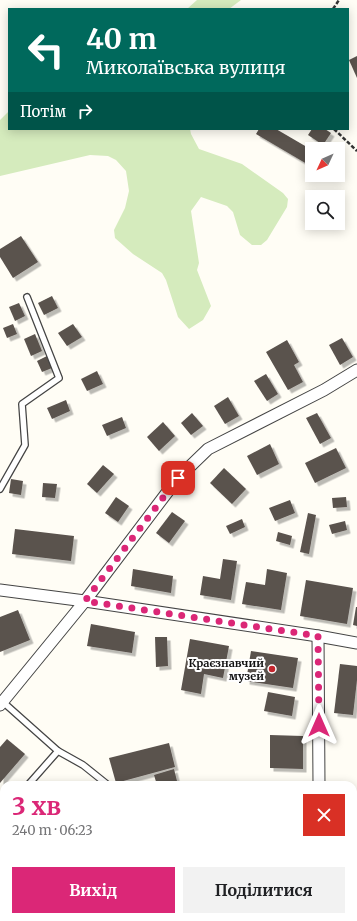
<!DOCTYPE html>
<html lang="uk">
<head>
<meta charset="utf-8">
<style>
	:root { --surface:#fff; --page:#f2f2f2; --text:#202124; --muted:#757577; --accent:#db2777 }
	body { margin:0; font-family:Merriweather,serif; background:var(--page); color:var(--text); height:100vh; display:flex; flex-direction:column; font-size:15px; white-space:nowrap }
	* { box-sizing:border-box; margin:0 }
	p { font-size:13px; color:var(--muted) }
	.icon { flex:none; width:22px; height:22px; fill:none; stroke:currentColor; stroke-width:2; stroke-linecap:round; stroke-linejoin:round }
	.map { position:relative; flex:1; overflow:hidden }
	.panel { position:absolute; left:0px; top:781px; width:357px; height:140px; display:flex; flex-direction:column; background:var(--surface); border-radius:12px 12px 0 0; box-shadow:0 2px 10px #0003 }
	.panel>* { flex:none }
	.guide { position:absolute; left:8px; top:8px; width:341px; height:122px; border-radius:0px; box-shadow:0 2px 10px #0003; background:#00695c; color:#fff; overflow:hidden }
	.needle { width:26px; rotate:226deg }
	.buttons { position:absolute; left:305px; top:142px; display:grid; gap:8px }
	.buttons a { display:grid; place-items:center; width:40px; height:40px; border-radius:0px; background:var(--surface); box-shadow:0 2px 10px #0003; font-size:20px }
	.pin { position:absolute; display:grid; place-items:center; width:34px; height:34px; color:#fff; margin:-17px; border-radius:8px; box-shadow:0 2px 6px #0006 }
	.me { position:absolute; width:44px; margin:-22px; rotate:0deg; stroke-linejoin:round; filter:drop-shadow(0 0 3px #0008) }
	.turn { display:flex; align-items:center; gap:14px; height:84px; padding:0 12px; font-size:18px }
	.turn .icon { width:52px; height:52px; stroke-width:2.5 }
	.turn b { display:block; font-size:28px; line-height:34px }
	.then { display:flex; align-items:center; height:38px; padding:0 12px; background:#0003; gap:8px; font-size:15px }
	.round { display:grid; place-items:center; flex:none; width:42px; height:42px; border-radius:0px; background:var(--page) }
	.headline { display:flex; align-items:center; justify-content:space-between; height:68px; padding:0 12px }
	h1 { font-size:24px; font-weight:700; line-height:30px; color:var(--accent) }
	.primary-button { display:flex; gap:8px; margin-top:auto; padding:8px 12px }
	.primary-button a { flex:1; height:46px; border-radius:0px; background:var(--accent); color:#fff; font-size:16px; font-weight:700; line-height:46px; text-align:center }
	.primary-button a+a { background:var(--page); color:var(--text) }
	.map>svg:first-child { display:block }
	.green { fill:#d5ebbd }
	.building { fill:#5a524d; filter:url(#shadow) }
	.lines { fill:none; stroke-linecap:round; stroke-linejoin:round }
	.lane-casing { stroke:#444; stroke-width:8 }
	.street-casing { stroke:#444; stroke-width:13 }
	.path { stroke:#333; stroke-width:2.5; stroke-dasharray:4 2; stroke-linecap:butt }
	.lane { stroke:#fff; stroke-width:5.5 }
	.street { stroke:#fff; stroke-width:11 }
	.route { stroke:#db2777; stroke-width:7; stroke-dasharray:0 12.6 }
	.poi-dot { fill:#c4262e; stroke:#fff; stroke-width:1.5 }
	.labels { text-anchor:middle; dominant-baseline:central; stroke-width:4; stroke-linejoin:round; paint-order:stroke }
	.poi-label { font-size:11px; font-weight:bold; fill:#111; stroke:#fff; text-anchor:end }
</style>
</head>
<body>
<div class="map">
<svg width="357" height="921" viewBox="0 0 357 921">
	<defs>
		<filter id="shadow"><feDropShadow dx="3.5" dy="3.5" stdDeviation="0" flood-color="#0004"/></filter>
	</defs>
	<rect width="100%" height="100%" fill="#fffdf5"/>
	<!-- green -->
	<g class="green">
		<polygon points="197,0 241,0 229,9 187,9"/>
		<polygon points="9,111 9,129 190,129 191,134 199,149 242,164 283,193 288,199 287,207 267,240 261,245 252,245 240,235 233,212 227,206 201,197 191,211 199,263 197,270 211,306 203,320 189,329 178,317 166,280 162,273 133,254 115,238 114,230 125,208 129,191 126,171 116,160 108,156 90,155 0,176 0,120"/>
	</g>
	<!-- building -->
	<g class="building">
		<polygon points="357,56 357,78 349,60"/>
		<polygon points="259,129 276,129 312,150 312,154 307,164 256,134"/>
		<polygon points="312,129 325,129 331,133 323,145 308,135"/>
		<polygon points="21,236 38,262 13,278 0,257 0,249"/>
		<polygon points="52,296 58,308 44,315 38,303"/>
		<polygon points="19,303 25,316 15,321 9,307"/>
		<polygon points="13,324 17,334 7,338 3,328"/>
		<polygon points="73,324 82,337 67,346 58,333"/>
		<polygon points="35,334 42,351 31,356 24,339"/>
		<polygon points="342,338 353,357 340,365 329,345"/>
		<polygon points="287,340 299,362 294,365 303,382 288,390 266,352"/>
		<polygon points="47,356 52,368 42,372 37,361"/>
		<polygon points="97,371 103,384 87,391 81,379"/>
		<polygon points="266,374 278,394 267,401 254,381"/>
		<polygon points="228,397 239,416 225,424 214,406"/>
		<polygon points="66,400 70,411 52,419 47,408"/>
		<polygon points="192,413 203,426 191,435 181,423"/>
		<polygon points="317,413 331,438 320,444 306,418"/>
		<polygon points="122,417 126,428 107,436 102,425"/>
		<polygon points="163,422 175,436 159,451 147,437"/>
		<polygon points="270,444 279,464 257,475 247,456"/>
		<polygon points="336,448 346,468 315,483 305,463"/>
		<polygon points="103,465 114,474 97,493 87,484"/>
		<polygon points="224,468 246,489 232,504 210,483"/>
		<polygon points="11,479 23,481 21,495 9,493"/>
		<polygon points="43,483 57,484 55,498 42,497"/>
		<polygon points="116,497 129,506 118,522 105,513"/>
		<polygon points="346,497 347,507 333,508 332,498"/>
		<polygon points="290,500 295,513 275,521 269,508"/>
		<polygon points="172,512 185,521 169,543 156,533"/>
		<polygon points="308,513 316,515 309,554 300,552"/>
		<polygon points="242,519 245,527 230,534 226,526"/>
		<polygon points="345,521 347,530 332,534 329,525"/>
		<polygon points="15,529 74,536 71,561 12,554"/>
		<polygon points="278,532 292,536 290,545 276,541"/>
		<polygon points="223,559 237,561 231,600 200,595 203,576 220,579"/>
		<polygon points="133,569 173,576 171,593 131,586"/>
		<polygon points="267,569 287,573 281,610 242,604 246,582 265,585"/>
		<polygon points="306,580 353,588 347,624 300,616"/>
		<polygon points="356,607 357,607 357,626 353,625"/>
		<polygon points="18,610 30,640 0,652 0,617"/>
		<polygon points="91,624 135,632 132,653 87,646"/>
		<polygon points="155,637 167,637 168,666 156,667"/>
		<polygon points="190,639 229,646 223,678 204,674 201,694 181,690"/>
		<polygon points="251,651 298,658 293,688 246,681"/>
		<polygon points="340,664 357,666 357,680 353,715 334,713"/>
		<polygon points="268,692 295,697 292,716 264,711"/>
		<polygon points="270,735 303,736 303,769 270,768"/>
		<polygon points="7,739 25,754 0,783 0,747"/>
		<polygon points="169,743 175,767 116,783 109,758"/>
		<polygon points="174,769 178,785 157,785 154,775"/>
		<polygon points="353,828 356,828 357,874 353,874"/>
		<polygon points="60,917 99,917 100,921 60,921"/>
		<polygon points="116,917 145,917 146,921 116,921"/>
		<polygon points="170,918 171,921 150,921 150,920"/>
	</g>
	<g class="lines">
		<defs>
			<g id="lane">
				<polyline points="0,489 25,445 22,404 59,378 27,297"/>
				<polyline points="3,702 58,751 83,765 108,785"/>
				<polyline points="28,785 58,751"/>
				<polyline points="0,818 4,814"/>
				<polyline points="242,917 243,921"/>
			</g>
			<g id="street">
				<polyline points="0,590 85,601 318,636 357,643"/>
				<polyline points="318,636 319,785"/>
				<polyline points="0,705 85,601 178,478 208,449 324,390 357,370"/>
				<polyline points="323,917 323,921"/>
			</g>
		</defs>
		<!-- lane casing -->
		<use href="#lane" class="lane-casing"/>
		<!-- street casing -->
		<use href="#street" class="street-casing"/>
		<!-- path -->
		<g class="path">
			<polyline points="333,9 339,0"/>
			<polyline points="334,129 357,151"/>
		</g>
		<!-- lane -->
		<use href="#lane" class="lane"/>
		<!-- street -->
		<use href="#street" class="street"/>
	</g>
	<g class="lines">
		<!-- route -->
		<polyline class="route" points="178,478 85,601 318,636 319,725"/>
	</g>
	<!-- markers -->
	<circle class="poi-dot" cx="272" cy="669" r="4"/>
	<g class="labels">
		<!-- poi labels -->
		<g class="poi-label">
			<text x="264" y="663">Краєзнавчий<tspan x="264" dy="13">музей</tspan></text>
		</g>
	</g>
</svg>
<div class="buttons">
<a><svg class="needle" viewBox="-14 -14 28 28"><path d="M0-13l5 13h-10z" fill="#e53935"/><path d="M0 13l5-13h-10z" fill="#757577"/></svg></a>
<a><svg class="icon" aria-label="search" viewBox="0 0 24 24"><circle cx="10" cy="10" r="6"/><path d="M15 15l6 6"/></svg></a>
</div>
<div class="pin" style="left:178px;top:478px;background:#d93025"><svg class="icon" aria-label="arrive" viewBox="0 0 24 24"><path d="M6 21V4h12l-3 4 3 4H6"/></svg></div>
<svg class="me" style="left:319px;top:725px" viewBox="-20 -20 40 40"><path d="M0-17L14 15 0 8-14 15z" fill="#db2777" stroke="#fff" stroke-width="4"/></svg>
<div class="guide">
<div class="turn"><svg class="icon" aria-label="left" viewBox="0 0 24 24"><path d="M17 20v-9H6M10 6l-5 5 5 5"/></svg><div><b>40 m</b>Миколаївська вулиця</div></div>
<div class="then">Потім<svg class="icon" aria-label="right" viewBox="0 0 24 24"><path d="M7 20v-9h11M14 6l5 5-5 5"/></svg></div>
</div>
<section class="panel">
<div class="headline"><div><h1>3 хв</h1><p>240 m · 06:23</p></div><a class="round" style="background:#d93025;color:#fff"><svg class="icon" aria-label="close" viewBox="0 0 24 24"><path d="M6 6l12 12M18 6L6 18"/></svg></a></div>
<div class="primary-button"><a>Вихід</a><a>Поділитися</a></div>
</section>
</div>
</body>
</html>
